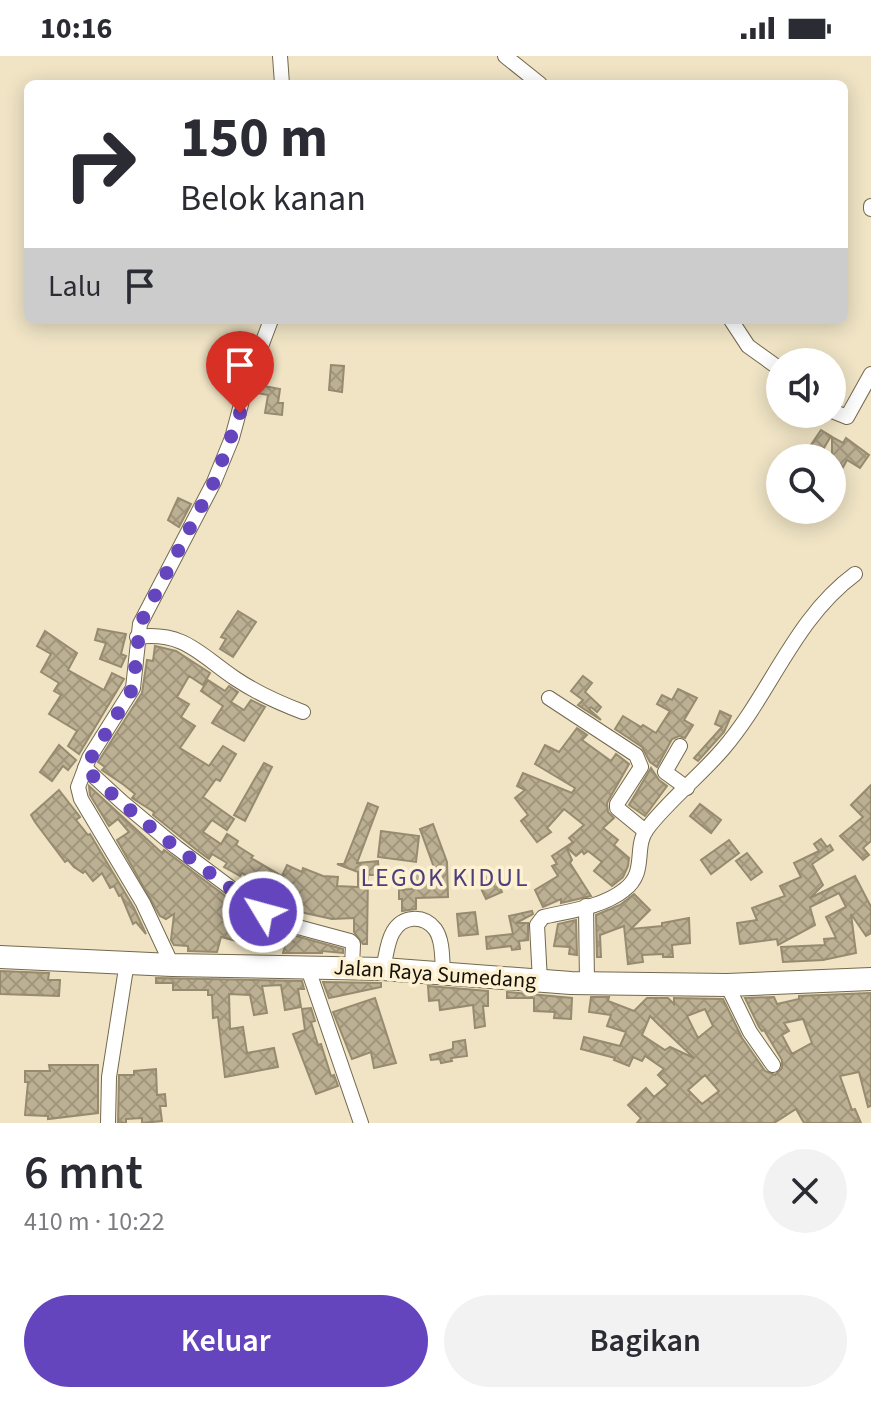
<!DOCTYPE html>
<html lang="id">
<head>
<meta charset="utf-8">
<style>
	:root { --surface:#fff; --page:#f2f2f3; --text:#2b2b33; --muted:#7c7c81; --accent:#6545be }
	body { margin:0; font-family:"Source Sans 3",sans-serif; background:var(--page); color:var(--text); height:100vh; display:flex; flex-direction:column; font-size:30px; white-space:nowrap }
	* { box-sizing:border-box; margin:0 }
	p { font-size:26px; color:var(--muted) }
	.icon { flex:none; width:44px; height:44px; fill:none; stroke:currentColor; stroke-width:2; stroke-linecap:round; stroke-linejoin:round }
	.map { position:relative; height:1067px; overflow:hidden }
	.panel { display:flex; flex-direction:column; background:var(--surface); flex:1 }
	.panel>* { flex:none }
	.banner { position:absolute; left:24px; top:24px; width:824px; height:244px; border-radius:12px; box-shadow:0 4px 20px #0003; background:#fff; color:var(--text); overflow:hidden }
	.controls { position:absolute; left:766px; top:292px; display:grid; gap:16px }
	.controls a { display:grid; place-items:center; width:80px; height:80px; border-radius:50%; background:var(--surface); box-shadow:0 4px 20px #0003; font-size:40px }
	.pin { position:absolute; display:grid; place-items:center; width:68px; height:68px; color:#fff; margin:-82px -34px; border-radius:50% 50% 50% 0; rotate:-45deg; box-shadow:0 0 8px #0007 }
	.pin .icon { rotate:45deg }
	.me { position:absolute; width:88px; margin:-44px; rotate:307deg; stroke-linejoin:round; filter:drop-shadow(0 0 6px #0008) }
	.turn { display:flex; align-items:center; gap:28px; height:168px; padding:0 24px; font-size:36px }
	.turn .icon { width:104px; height:104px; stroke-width:2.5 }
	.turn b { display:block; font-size:56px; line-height:68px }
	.then { display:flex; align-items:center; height:76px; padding:0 24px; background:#0003; gap:16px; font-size:30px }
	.round { display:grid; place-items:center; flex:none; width:84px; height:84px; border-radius:42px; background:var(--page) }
	.summary { display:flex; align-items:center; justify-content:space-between; height:136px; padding:0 24px }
	h1 { font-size:48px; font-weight:600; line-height:60px }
	.action { display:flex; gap:16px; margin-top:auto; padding:16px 24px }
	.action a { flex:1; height:92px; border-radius:48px; background:var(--accent); color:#fff; font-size:32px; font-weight:600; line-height:92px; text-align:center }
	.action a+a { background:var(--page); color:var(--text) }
	.status { display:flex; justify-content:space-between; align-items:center; height:56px; padding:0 40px; background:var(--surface); direction:ltr }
	.status svg { height:22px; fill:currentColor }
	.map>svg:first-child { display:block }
	.building { fill:url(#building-cross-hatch); stroke:#968b6f; stroke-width:2; fill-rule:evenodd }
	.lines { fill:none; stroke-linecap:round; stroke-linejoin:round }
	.minor-casing { stroke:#74694e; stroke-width:16 }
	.highway-casing { stroke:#74694e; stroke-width:24 }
	.minor { stroke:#fff; stroke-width:14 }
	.highway { stroke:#fff; stroke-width:22 }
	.route { stroke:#6545be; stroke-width:14; stroke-dasharray:0 25.2 }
	.labels { text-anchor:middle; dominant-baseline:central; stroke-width:7; stroke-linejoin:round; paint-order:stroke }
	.street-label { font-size:22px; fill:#151107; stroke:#fdf1d2 }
	.quarter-label { font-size:26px; letter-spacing:2px; fill:#4b3f7c; stroke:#fdf1d2 }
</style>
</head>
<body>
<div class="status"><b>10:16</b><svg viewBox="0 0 49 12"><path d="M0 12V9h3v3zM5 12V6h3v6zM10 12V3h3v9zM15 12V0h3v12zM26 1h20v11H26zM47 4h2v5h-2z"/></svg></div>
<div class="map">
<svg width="871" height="1067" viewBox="0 0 871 1067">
	<defs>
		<pattern id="building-cross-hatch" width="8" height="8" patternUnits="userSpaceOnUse" patternTransform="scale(2)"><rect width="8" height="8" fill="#bcb093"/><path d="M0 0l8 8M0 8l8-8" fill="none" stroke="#a1967d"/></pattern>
	</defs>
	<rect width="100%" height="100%" fill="#f0e4c5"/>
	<!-- building -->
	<g class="building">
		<polygon points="331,309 344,310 342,336 329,334"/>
		<polygon points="259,329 280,333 278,347 283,347 282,359 265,357 268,339 257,337"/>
		<polygon points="821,374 831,380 818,402 802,402"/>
		<polygon points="832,381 843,387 846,382 869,399 860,412 847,404 842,413 832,407"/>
		<polygon points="178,442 191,448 179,471 168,464"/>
		<polygon points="238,555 256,566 233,601 220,593 226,583 221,581"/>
		<polygon points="98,573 126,578 121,598 126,600 121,611 100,603 106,587 95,584"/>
		<polygon points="45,575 77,597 68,614 104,634 112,617 124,623 79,698 68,690 77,675 49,658 61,639 54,635 59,627 41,616 51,598 37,590"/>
		<polygon points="155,590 176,595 210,617 203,629 189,620 177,641 189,648 181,661 195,670 180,692 209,710 223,690 236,698 220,725 216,723 203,741 234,763 227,774 212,764 203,776 221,788 227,778 238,785 236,789 253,800 251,802 282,820 287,809 302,816 303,812 323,820 338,821 337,830 358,831 358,816 337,808 344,808 368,747 378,751 357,807 378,805 379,819 368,819 367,888 363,888 354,876 354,862 332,863 300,856 299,858 283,852 284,849 267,840 265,843 253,835 258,828 242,817 240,820 224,811 227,807 212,798 209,803 198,795 153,759 154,756 132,742 135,738 124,729 102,714 105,711 98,706 142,637 147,604 153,605"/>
		<polygon points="583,620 592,627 585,636 601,651 597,656 591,651 589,653 601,664 578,649 583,644 571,635"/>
		<polygon points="208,624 225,635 229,630 238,636 231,646 244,654 251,644 265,651 244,685 212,667 223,650 201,635"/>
		<polygon points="678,633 697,642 684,664 693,669 685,682 679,680 672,683 657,711 650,706 642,691 615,673 623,660 641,671 643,669 656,677 670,655 657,648 662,639 672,644"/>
		<polygon points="720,655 731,660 724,676 698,705 694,702 722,671 715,668"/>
		<polygon points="577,672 587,679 582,684 611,705 616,698 629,708 607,747 608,756 614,762 603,772 618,784 614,789 629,802 628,810 623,821 612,830 594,815 602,806 588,795 584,798 582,795 576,800 566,791 572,804 570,807 591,840 561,847 561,843 543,851 535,834 558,820 552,810 557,808 552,800 573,786 569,782 584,769 564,753 547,772 551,776 537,786 521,765 528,759 515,742 525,734 517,730 523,717 572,737 575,732 535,708 545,689 559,696"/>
		<polygon points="59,689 76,704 68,714 63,710 52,725 40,716"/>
		<polygon points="264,707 272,711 245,765 234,759"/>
		<polygon points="651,712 659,724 667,730 645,760 629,749"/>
		<polygon points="871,729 871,785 863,792 869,799 863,804 840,780 863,761 851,749"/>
		<polygon points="89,730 162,797 164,794 256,863 253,868 343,893 343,897 322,895 322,897 283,897 285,890 243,882 241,886 221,881 217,896 188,895 188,890 174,889 171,884 174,858 166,863 160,860 117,784 129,776 118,763 109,770 90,739"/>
		<polygon points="59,734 80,761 76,764 88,779 90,778 134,852 146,878 136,866 133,868 121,839 119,840 114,830 110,832 102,817 93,825 85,815 83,817 74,811 68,804 65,806 35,766 31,759"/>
		<polygon points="700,748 721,764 711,777 690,760"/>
		<polygon points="433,768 447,806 448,841 416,842 416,853 402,855 402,843 399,843 399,834 412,833 413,816 436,817 420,773"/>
		<polygon points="381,775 419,780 416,806 378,801"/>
		<polygon points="821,783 827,791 830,789 833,794 812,808 823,829 810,842 855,820 871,851 871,877 866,880 851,858 856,897 823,904 783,906 781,891 825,889 824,883 836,882 826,861 846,851 839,837 810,851 815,869 778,889 777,883 740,888 737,867 757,864 752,852 785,840 780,830 801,821 794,807 819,795 814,788"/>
		<polygon points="729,784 739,797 711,818 701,804"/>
		<polygon points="747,797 762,816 751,824 736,805"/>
		<polygon points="487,814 493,828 498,826 502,836 486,843 475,820"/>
		<polygon points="634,838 650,854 631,873 662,870 662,867 689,862 690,887 672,889 673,901 663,901 663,898 642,899 643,906 628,908 624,870 600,879 601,901 597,901 596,859 620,849"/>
		<polygon points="532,855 533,858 516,867 528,867 528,884 519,885 520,893 512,894 511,890 487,893 486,881 513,878 509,860"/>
		<polygon points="475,856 478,878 459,880 457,858"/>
		<polygon points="576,864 577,899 569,898 570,891 554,890 558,868"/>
		<polygon points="0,915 49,917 48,924 60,924 59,940 0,938"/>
		<polygon points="156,922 302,925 304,933 298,933 301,951 285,954 281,929 262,930 267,957 254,959 250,939 229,938 230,973 243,971 247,997 274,992 278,1011 225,1021 218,961 213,962 212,939 208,939 208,934 173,934 173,927 156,927"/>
		<polygon points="323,926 381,927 381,931 329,942"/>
		<polygon points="428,930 488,935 488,950 483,950 485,970 475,972 473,949 440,954 439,944 429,945"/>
		<polygon points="507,936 572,942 571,963 554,962 555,956 534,955 534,942 507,942"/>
		<path d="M871 937V1050L868 1051 859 1016 840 1020 852 1054 855 1053 861 1067H804L796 1053 774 1067H637L641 1062 628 1049 646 1032 654 1041 668 1029 658 1019 664 1013 645 1000 642 1005 633 1001 629 1010 614 1004 615 1002 581 993 584 981 620 990 626 976 607 970 611 959 589 956 591 941H609L608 945 634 955 647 942H668L674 948V942L723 943 742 982 765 1015 775 1019 782 1012V1004L764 974 762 975 759 971 745 942 774 941 777 948 799 943V940ZM705 953 713 970 698 982 687 960ZM650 960 659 969 694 1002 670 991 665 994 642 979ZM803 963 812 987 792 998 782 979 789 975 784 967ZM705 1019 719 1035 702 1048 688 1034Z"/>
		<polygon points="375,942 396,1007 374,1012 371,996 352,1003 333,956"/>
		<polygon points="311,952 315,965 311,966 318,989 321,988 331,1020 334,1019 338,1030 316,1038 293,978 305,974 302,953"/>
		<polygon points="465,984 467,1000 451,1002 452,1005 441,1007 440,1003 431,1004 430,999 453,993 453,986"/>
		<polygon points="49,1009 98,1009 98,1057 48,1063 48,1060 25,1059 28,1026 25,1026 25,1015 50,1015"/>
		<polygon points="156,1013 157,1039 165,1038 166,1050 160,1050 162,1065 142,1067 142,1062 126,1063 126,1067 118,1067 119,1019 134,1019 134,1015"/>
	</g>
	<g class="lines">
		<defs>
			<g id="minor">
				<polyline points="280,0 282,28"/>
				<polyline points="505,0 540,28"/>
				<polyline points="871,150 871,153"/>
				<polyline points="731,264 748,290 780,313"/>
				<polyline points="832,355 847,361 871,318"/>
				<path d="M137 581C185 575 200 599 236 623 257 637 279 647 303 656"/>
				<polyline points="549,642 636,699 641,711 617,748 617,752 645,775"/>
				<polyline points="680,690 665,716 687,732"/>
				<polyline points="85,712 122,746 176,791 263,856 283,867 350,885 353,888 352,911"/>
				<polyline points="586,850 587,927"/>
				<polyline points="172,909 143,847 81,743 78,731 89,702 133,632 140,568 214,426 232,382 246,330 271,264"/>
				<polyline points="307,910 361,1067"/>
				<path d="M383 913C386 901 387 886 393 876 402 860 423 858 435 873 443 884 442 903 443 916"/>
				<path d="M540 925 537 869 543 861C569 855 603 851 624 834 648 816 633 792 647 773 666 747 701 719 723 693 771 637 794 563 855 518"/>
				<polyline points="727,929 750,976 773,1009"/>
				<polyline points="108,1067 109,1021 127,906"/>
			</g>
			<polyline id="highway" points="0,901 172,909 383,913 571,927 727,929 871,923"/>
		</defs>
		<!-- minor casing -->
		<use href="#minor" class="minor-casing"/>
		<!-- highway casing -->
		<use href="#highway" class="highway-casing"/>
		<!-- minor -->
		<use href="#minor" class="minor"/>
		<!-- highway -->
		<use href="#highway" class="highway"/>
	</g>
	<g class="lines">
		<!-- route -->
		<path class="route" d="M240 357 214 426 140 568 133 632 85 712C138 766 202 811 263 856"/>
	</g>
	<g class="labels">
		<!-- street labels -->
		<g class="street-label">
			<text transform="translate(435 918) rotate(4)">Jalan Raya Sumedang</text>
		</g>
		<!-- quarter labels -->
		<g class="quarter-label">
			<text x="445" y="821">LEGOK KIDUL</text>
		</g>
	</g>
</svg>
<div class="controls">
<a><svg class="icon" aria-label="sound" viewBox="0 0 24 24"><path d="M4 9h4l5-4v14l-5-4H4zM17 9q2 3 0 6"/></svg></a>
<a><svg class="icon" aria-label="search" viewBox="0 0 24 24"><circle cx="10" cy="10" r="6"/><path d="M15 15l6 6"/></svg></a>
</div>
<div class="pin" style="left:240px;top:357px;background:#d93025"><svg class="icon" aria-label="arrive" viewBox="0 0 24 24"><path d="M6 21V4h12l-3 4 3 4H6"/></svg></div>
<svg class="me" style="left:263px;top:856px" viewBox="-20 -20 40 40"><circle r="17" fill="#6545be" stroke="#fff" stroke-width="3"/><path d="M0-11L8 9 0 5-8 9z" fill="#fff"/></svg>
<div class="banner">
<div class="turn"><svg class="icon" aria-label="right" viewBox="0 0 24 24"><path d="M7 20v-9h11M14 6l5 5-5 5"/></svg><div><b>150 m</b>Belok kanan</div></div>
<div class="then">Lalu<svg class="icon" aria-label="arrive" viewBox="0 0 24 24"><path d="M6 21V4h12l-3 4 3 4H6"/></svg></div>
</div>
</div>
<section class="panel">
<div class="summary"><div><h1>6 mnt</h1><p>410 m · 10:22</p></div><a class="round"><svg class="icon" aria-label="close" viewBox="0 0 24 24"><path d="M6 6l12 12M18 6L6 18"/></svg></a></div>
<div class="action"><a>Keluar</a><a>Bagikan</a></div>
</section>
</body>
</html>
